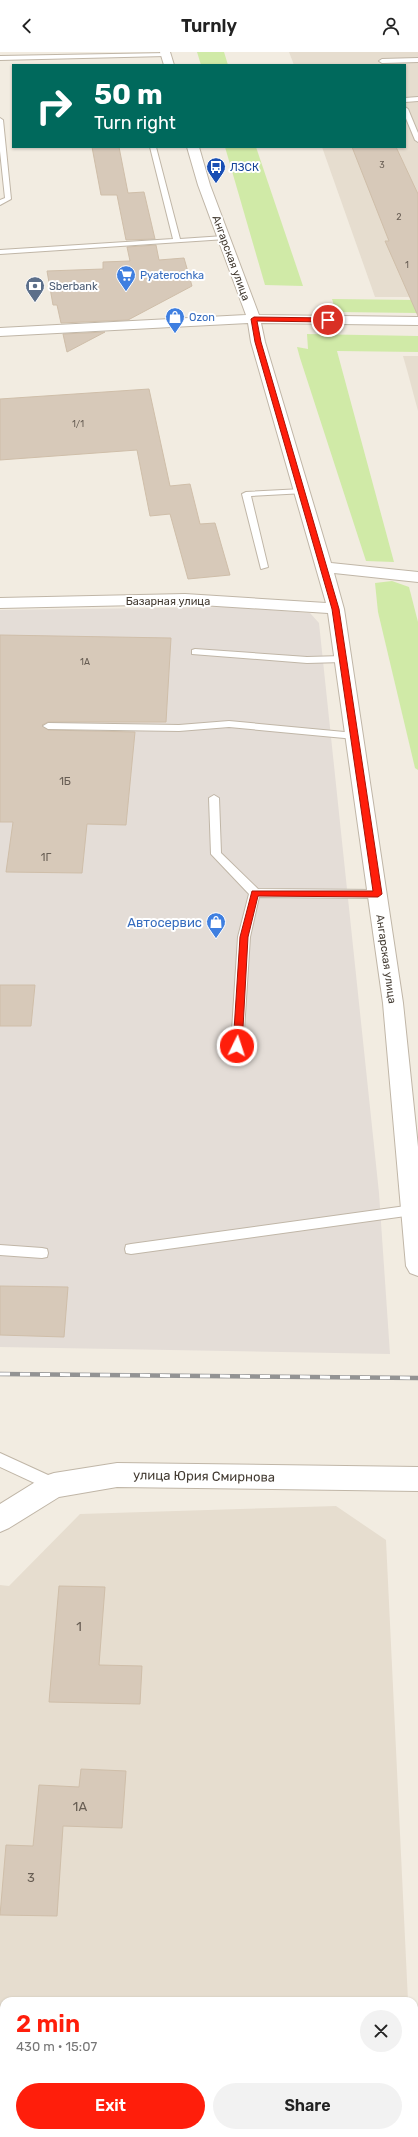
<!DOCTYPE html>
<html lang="en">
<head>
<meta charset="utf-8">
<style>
	:root { --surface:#fff; --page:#f2f2f2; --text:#222; --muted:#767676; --accent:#ff1e0b }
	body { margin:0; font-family:Rubik,sans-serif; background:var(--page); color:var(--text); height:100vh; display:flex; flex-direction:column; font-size:15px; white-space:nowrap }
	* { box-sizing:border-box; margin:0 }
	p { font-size:13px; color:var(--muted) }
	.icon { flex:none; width:22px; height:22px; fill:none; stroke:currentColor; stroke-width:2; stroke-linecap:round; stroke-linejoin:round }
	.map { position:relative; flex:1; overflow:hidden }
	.sheet { position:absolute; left:0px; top:1945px; width:418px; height:140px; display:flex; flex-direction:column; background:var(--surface); border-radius:12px 12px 0 0; box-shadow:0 1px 3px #0004 }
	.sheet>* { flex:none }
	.hud { position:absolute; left:12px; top:12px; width:394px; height:84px; border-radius:0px; box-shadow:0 1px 3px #0004; background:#00695c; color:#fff; overflow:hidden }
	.pin { position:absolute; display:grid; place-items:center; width:34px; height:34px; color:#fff; margin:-17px; border:2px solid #fff; border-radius:50%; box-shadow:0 1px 4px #0007 }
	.me { position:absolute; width:44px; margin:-22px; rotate:4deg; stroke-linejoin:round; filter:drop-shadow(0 0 3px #0008) }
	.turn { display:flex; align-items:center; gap:14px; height:84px; padding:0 16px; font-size:18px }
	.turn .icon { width:52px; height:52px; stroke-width:2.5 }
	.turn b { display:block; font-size:28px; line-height:34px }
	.round { display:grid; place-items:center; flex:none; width:42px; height:42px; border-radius:21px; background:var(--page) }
	.head { display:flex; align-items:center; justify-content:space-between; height:68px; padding:0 16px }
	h1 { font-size:24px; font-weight:600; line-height:30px; color:var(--accent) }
	.cta { display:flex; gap:8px; margin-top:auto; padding:8px 16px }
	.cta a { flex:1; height:46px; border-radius:24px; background:var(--accent); color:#fff; font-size:16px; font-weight:600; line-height:46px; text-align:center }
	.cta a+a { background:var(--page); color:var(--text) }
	header { display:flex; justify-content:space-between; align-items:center; height:52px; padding:0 16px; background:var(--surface); font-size:18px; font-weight:600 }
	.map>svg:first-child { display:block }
	.residential { fill:#e6ddcf }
	.industrial { fill:#e4ddd7 }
	.green { fill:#d0eaa7 }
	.building { fill:#d7c9b9; stroke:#cfbea9 }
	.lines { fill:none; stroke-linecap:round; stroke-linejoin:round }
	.lane-casing { stroke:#c0b6a7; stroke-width:2 }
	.street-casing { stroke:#c0b6a7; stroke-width:2 }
	.lane { fill:#fff; fill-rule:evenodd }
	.street { fill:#fff; fill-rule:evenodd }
	.rail-casing { stroke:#939393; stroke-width:4.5 }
	.rail { stroke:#fff; stroke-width:3; stroke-dasharray:10; stroke-linecap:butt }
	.route { fill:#ff1e0b; stroke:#a61407 }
	.labels { text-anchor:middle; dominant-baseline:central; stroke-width:4; stroke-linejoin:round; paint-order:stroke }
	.far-number-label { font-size:9px; fill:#685e54 }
	.far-transit-label { font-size:11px; fill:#164399; stroke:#fff; text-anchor:start }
	.far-street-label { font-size:11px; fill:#433b32; stroke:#fff }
	.far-shop-label { font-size:11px; fill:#366cbe; stroke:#fff; text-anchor:start }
	.far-service-label { font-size:11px; fill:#4e5e75; stroke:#fff; text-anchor:start }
	.number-label { font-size:11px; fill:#685e54 }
	.shop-label { font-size:13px; fill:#366cbe; stroke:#fff; text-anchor:end }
	.street-label { font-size:13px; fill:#433b32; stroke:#fff }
	.near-number-label { font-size:13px; fill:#685e54 }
</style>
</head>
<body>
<header><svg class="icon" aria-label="back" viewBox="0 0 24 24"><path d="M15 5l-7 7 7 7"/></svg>Turnly<svg class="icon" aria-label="person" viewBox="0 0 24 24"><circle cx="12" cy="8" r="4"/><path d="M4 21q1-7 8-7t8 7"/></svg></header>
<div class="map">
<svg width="418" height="2085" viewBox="0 0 418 2085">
	<rect width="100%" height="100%" fill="#f2ece1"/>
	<!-- residential -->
	<g class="residential">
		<polygon points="289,0 418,0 418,245 375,245 322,95 405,95 405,13 294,13"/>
		<polygon points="403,304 418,304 418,359 407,318"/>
		<polygon points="336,1454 386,1488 408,1949 4,1949 4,2081 414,2081 414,2065 415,2085 0,2085 0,1533 9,1534 80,1462"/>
	</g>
	<!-- industrial -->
	<polygon class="industrial" points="231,555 310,561 319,571 379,1141 390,1302 0,1295 0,558"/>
	<!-- green -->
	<g class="green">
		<polygon points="197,0 224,0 228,13 201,13"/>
		<polygon points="225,95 256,95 303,234 265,233"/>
		<polygon points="332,247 418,248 418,261 336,260"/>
		<polygon points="307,282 418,284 418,300 337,299 394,510 366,509 300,306 297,295 308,297"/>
		<polygon points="392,529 409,535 418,570 418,718 415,716 378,560 375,531"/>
	</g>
	<!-- building -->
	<g class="building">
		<polygon points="92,95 119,95 128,141 144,140 155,187 126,188 117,143 101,143"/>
		<polygon points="352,95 396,95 418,142 418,264 385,189 389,189"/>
		<polygon points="156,193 159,208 184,206 192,234 128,268 61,271 57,253 53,253 47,219 103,217 103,210 130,209 127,195"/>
		<polygon points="105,280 67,300 63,282"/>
		<polygon points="149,337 170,434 190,432 200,472 215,471 230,523 188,527 170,462 150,464 137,398 0,408 0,347"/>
		<polygon points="0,583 171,586 166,670 48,670 42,673 48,678 135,680 126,773 87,772 82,821 6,820 13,770 0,770"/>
		<polygon points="0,933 35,933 31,974 0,974"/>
		<polygon points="0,1234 68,1235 64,1285 0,1283"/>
		<polygon points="59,1534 105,1535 99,1613 142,1614 140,1652 49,1650"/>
		<polygon points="81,1717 126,1719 122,1776 63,1774 57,1864 0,1863 6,1793 33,1794 39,1733 79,1735"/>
	</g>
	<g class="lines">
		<defs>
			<g id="lane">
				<polygon points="168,1 166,4 0,8 0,4"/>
				<polygon points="418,6 418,10 382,11 379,9 382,7"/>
				<polygon points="418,45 418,49 405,50 405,46"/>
				<polygon points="405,55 408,57 418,81 418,90 415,88 405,64"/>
				<polygon points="0,66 3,68 11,147 0,153 0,148 5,146 0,99"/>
				<polygon points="150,95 156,95 180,187 224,184 227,186 226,187 0,202 0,198 173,187"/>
				<polygon points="302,437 306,439 305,441 251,444 268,515 261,517 242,442 246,440"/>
				<polygon points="195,597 307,605 343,604 348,607 343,610 307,611 192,602 192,598"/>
				<polygon points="229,669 355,681 360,684 355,687 229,675 179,679 48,677 43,674 48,671 179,673"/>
				<polygon points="214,743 219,746 221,801 258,837 378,838 383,842 378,846 259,845 250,885 243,994 237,998 231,994 238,885 249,842 211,802 209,746"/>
				<polygon points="413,1153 418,1155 417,1162 413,1163 131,1202 126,1201 125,1197 126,1193 131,1192"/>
				<polygon points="0,1193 42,1196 47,1197 48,1201 47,1205 42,1206 0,1203"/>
				<polygon points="0,1401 59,1428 61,1433 59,1438 54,1440 0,1415"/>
			</g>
			<g id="street">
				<polygon points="160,0 170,0 174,13 164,13"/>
				<polygon points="187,95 199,95 210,133 259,263 418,265 418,273 261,271 265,290 331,511 418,520 418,530 334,521 344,557 403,951 418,1095 418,1224 410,1221 406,1214 383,951 328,561 185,552 0,556 0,546 185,542 326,551 251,290 248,271 0,284 0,276 246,263 198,133"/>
				<polygon points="117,1411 418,1415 418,1439 117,1435 59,1445 9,1476 0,1480 0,1452 45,1424 54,1421"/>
			</g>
		</defs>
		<!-- lane casing -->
		<use href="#lane" class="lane-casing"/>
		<!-- street casing -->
		<use href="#street" class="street-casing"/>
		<!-- lane -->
		<use href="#lane" class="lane"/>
		<!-- street -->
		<use href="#street" class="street"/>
		<defs>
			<polyline id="rail" points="0,1322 418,1326"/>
		</defs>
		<!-- rail casing -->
		<use href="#rail" class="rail-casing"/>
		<!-- rail -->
		<use href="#rail" class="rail"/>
	</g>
	<!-- route -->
	<polygon class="route" points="254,265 328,266 331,268 328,270 257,269 261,290 339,557 382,842 378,845 258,844 248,885 242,994 237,998 233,994 240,885 252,839 373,839 332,557 255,290 251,267"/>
	<!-- icons -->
	<defs>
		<symbol id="bus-pin" viewBox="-11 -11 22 30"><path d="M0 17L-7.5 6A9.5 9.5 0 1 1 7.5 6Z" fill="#1a4fb4" stroke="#fff"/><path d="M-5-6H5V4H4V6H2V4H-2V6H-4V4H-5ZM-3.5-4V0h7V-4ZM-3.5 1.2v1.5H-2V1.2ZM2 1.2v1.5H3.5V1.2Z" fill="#fff"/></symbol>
		<symbol id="supermarket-pin" viewBox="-11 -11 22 30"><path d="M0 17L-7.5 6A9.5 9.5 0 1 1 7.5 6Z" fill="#3f7fe0" stroke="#fff"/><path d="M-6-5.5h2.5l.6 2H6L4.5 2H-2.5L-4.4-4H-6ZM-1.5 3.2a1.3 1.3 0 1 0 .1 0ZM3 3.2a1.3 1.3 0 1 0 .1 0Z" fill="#fff"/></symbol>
		<symbol id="bank-pin" viewBox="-11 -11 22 30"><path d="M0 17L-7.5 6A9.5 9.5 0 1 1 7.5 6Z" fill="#5c6f8a" stroke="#fff"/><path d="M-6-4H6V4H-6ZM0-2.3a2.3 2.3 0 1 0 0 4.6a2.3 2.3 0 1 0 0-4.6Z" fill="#fff"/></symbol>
		<symbol id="shop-pin" viewBox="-11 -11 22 30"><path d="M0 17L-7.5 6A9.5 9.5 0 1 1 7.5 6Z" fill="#3f7fe0" stroke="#fff"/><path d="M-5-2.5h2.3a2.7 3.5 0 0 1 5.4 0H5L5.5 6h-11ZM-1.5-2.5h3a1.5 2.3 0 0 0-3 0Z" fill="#fff"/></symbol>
	</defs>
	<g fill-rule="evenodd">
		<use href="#bus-pin" x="205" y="104" width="22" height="30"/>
		<use href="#supermarket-pin" x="115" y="212" width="22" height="30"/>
		<use href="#bank-pin" x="24" y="223" width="22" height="30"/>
		<use href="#shop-pin" x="164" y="254" width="22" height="30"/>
		<use href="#shop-pin" x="205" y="859" width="22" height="30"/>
	</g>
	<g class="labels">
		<!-- far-number labels -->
		<g class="far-number-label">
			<text x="382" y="113">3</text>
			<text x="399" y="165">2</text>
			<text x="407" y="213">1</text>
			<text x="78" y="372">1/1</text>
			<text x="85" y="610">1А</text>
		</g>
		<!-- far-transit labels -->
		<g class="far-transit-label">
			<text x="230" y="115">ЛЗСК</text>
		</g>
		<!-- far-street labels -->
		<g class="far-street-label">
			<text transform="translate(231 206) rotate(70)">Ангарская улица</text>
			<text x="168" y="549">Базарная улица</text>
			<text transform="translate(386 907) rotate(82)">Ангарская улица</text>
		</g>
		<!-- far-shop labels -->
		<g class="far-shop-label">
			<text x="140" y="223">Pyaterochka</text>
			<text x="189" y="265">Ozon</text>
		</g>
		<!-- far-service labels -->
		<g class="far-service-label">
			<text x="49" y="234">Sberbank</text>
		</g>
		<!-- number labels -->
		<g class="number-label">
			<text x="65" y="729">1Б</text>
			<text x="46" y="805">1Г</text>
		</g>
		<!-- shop labels -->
		<g class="shop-label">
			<text x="202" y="870">Автосервис</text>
		</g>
		<!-- street labels -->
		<g class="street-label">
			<text transform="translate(204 1424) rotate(1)">улица Юрия Смирнова</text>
		</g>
		<!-- near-number labels -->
		<g class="near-number-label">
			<text x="79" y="1574">1</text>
			<text x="80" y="1754">1А</text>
			<text x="31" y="1825">3</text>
		</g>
	</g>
</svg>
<div class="pin" style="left:328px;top:268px;background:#d93025"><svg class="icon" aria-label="arrive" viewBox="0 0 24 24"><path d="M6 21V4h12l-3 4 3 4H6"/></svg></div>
<svg class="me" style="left:237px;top:994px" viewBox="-20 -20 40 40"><circle r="17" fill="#ff1e0b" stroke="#fff" stroke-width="3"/><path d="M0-11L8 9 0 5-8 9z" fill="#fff"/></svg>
<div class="hud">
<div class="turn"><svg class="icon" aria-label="right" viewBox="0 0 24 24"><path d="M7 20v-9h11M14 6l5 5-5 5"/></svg><div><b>50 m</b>Turn right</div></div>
</div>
<section class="sheet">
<div class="head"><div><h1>2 min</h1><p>430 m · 15:07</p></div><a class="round"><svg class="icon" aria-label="close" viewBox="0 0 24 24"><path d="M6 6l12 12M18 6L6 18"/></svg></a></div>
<div class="cta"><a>Exit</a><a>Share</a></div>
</section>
</div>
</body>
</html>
